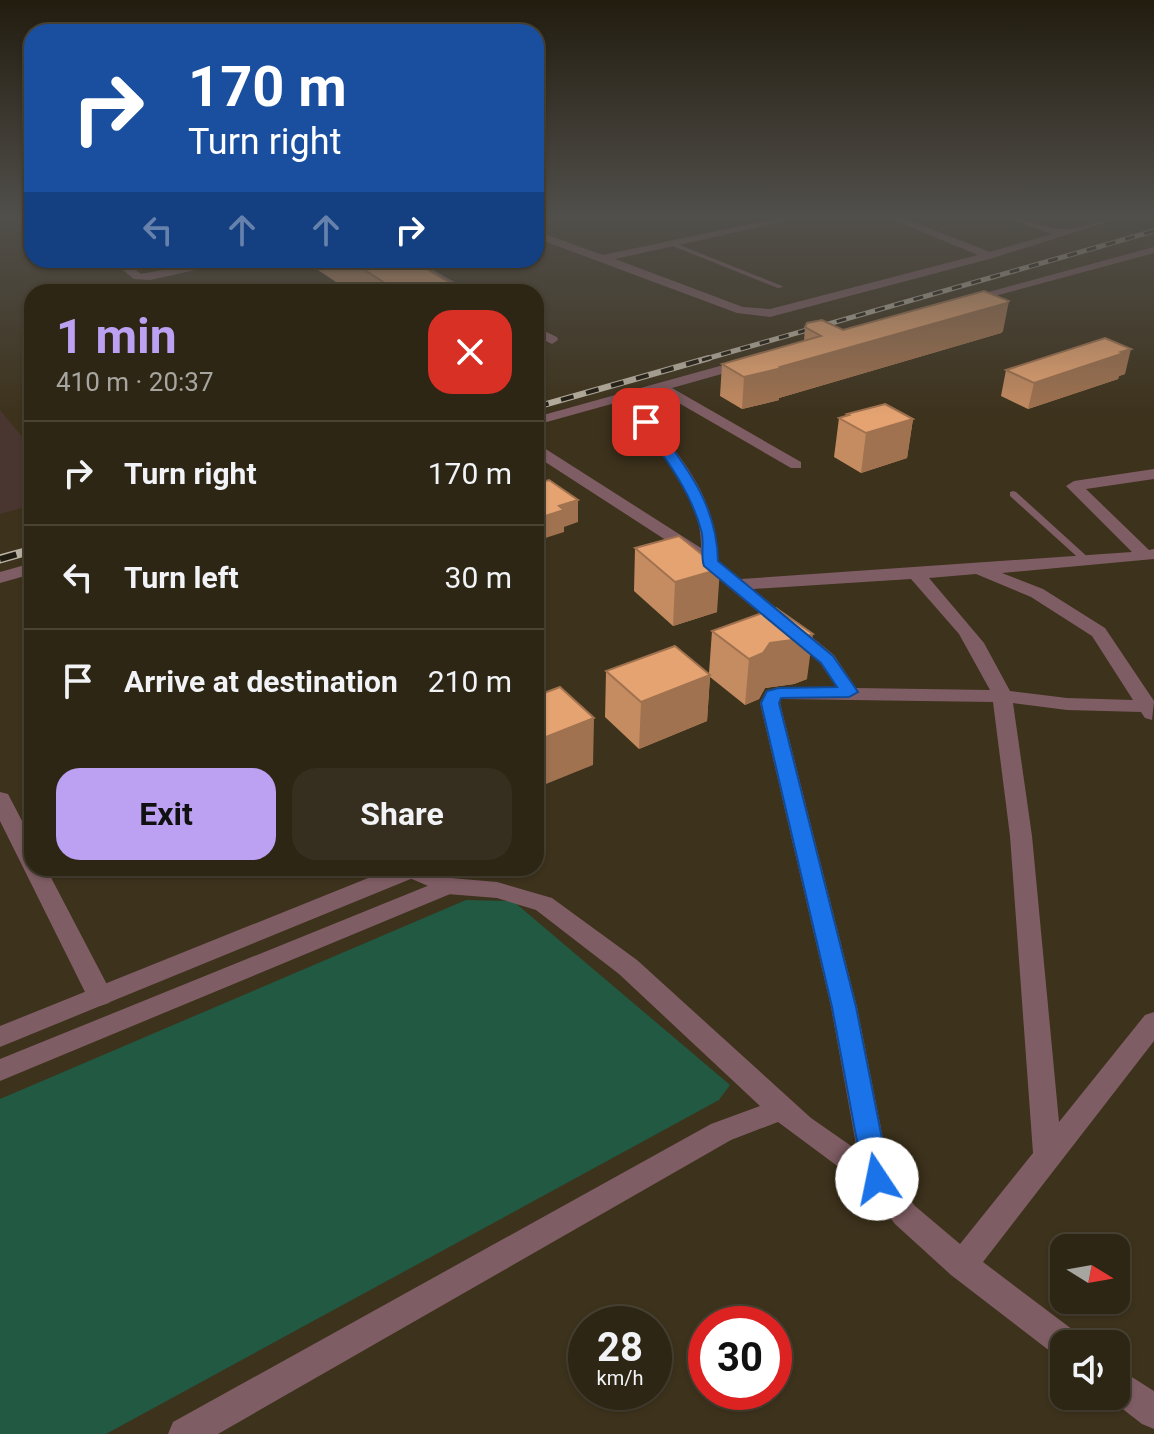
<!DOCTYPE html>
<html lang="en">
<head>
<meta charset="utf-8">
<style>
	:root { --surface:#2e2615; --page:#362e1e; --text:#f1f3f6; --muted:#a7a5a0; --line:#494334; --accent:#bca0f2 }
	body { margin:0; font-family:Roboto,sans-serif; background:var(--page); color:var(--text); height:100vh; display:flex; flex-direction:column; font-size:30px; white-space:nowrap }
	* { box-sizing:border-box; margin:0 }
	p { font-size:26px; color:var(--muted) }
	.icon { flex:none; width:44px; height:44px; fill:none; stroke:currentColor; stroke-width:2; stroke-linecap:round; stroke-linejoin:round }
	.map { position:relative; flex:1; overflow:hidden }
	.details { position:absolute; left:24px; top:284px; width:520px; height:592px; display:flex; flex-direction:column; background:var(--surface); border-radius:24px; box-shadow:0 2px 6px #0004,0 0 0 2px var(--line) }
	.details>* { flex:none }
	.banner { position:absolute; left:24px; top:24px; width:520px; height:244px; border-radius:24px; box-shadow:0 2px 6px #0004,0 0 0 2px var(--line); background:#1a4fa0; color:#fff; overflow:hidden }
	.needle { width:52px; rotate:101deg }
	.buttons { position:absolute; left:1050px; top:1234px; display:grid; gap:16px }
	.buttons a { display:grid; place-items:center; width:80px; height:80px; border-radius:16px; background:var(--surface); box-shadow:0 2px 6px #0004,0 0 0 2px var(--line); font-size:40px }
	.speed { position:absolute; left:568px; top:1306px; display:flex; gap:16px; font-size:40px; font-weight:700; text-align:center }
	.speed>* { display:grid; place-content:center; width:104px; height:104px; border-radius:50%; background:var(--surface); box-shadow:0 2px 6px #0004,0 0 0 2px var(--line); line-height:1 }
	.speed small { font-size:20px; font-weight:400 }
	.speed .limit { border:12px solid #d22; background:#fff; color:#111 }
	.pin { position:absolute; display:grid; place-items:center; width:68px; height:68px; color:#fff; margin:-34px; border-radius:16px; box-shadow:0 4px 12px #0006 }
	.me { position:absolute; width:88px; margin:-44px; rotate:349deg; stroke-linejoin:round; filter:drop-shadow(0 0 6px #0008) }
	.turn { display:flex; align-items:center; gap:28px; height:168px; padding:0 32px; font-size:36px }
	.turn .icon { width:104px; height:104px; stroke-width:2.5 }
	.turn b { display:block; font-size:56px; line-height:68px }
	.lanes { display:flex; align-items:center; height:76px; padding:0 32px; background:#0003; justify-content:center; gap:40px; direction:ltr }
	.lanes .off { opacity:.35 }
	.round { display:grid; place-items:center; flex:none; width:84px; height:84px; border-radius:24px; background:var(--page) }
	.head { display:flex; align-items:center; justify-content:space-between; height:136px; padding:0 32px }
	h1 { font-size:48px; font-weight:700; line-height:60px; color:var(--accent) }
	.action { display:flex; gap:16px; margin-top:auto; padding:16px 32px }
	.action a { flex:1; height:92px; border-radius:24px; background:var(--accent); color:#111; font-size:32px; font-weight:700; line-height:92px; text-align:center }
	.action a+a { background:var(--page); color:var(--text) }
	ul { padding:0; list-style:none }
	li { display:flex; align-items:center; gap:24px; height:104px; padding:0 32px; border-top:2px solid var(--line) }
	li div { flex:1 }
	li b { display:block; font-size:30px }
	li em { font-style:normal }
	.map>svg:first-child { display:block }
	.commercial { fill:#4a3630 }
	.green { fill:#225942 }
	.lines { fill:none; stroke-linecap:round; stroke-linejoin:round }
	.service { fill:#7f5d64; fill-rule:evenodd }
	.minor { fill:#7f5d64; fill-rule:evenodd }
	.tertiary { fill:#7f5d64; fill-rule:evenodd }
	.rail-far2-casing { stroke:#b9b1a1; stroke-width:5 }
	.rail-far1-casing { stroke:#b9b1a1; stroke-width:6 }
	.rail-casing { stroke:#b9b1a1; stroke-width:9 }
	.rail-far2 { stroke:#201b11; stroke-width:3; stroke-dasharray:10; stroke-linecap:butt }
	.rail-far1 { stroke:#201b11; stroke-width:4; stroke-dasharray:13; stroke-linecap:butt }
	.rail { stroke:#201b11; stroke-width:6; stroke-dasharray:17; stroke-linecap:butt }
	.wall { fill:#c58c61 }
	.shaded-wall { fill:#a0724f }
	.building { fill:#e5a371; stroke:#a0724f; stroke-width:2 }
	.route { fill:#1a73e8; stroke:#114b97; stroke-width:2 }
</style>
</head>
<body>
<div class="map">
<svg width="1154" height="1434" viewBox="0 0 1154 1434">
	<rect width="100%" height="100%" fill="#3d321c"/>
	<!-- commercial -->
	<polygon class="commercial" points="0,410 32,449 32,505 0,514"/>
	<!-- green -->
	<polygon class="green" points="466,900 513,901 730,1085 719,1100 106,1434 0,1434 0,1099"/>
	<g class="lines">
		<!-- service -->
		<g class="service">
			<polygon points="672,242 782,286 783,287 778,288 670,245 670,243"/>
			<polygon points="1013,491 1016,492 1091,560 1091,564 1085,564 1010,496 1010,492"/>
		</g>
		<!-- minor -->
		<g class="minor">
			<polygon points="0,215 6,215 1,218"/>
			<path d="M793 215H813L615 259 743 307 770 309 978 255 882 215H896L990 252 1052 234 999 215C1021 215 1039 227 1061 229 1080 232 1107 215 1129 215L993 258 770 317 737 313 536 238V231L603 255Z"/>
			<polygon points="1154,247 1154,253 965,304 959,300"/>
			<polygon points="110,260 123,260 141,274 218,260 241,260 150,280 134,279"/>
			<polygon points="402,260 416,260 472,292 457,292"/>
			<polygon points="536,327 557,337 558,340 552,344 536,336"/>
			<polygon points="745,359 752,363 750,366 672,388 801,462 801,468 791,468 658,391 536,425 536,417"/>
			<path d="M646 418 651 419C688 467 716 499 718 561L741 579 1132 552 1066 486 1074 481 1154 469V479L1086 489 1149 550 1154 549V559L1002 573 1043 589 1105 628 1154 701 1152 720 1145 718 1141 712 1067 710 1013 703 1032 836 1059 1122 1145 1015 1154 1012V1041L983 1262 1077 1333 1082 1344H1064V1359L1055 1355 951 1275 895 1224 867 1188 778 1122 731 1140 218 1434H168L173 1422 711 1124 760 1106 619 974 536 910 497 898 447 894 400 874 397 868H428L451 878 497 882 552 898 637 960 811 1118 857 1150 831 1007 760 703 766 691 779 687 837 688 820 663 692 557 536 456V445L541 446 701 548C702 499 666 459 639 422ZM976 574 1031 597 1092 636 1133 700 1067 698 1010 691 984 643 929 578ZM911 579 959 634 990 690 856 688 834 655 753 589ZM781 699 993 702 1010 836 1033 1153 960 1244 915 1206 890 1174 857 1007 780 703Z"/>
			<polygon points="32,563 32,574 0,583 0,572"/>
			<polygon points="0,792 8,794 32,840 32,868 46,868 113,996 109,1003 100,1006 91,1003 87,996 0,821"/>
			<polygon points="1116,1367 1154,1391 1154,1429 1142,1424 1106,1396 1116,1396"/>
		</g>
		<!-- tertiary -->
		<g class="tertiary">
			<polygon points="393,868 421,870 418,876 0,1047 0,1026"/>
			<polygon points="447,878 455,880 459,886 455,892 0,1081 0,1059"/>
		</g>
		<defs>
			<polyline id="rail-far2" points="702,360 1154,231"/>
			<polyline id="rail-far1" points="536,407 709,358"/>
			<polyline id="rail" points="0,559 32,550"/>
		</defs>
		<!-- rail-far2 casing -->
		<use href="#rail-far2" class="rail-far2-casing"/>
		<!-- rail-far1 casing -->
		<use href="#rail-far1" class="rail-far1-casing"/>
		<!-- rail casing -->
		<use href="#rail" class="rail-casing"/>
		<!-- rail-far2 -->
		<use href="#rail-far2" class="rail-far2"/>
		<!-- rail-far1 -->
		<use href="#rail-far1" class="rail-far1"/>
		<!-- rail -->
		<use href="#rail" class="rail"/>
	</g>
	<!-- wall -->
	<g class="wall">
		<polygon points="303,260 412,260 465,292 351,292"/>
		<polygon points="805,327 843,330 1003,331 1001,333 779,398 779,400 742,409 720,396 722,364 804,341"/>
		<polygon points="1006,370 1125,374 1119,376 1118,379 1028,409 1001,396"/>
		<polygon points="847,414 913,419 907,458 861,473 834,457 839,418 846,416"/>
		<polygon points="635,548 717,612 673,626 634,591"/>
		<polygon points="712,631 807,679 794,684 765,688 759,699 745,705 710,677 707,721 639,749 605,717 606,671 709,673"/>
	</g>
	<!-- shaded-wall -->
	<g class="shaded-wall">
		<polygon points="1009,301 1003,331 1001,333 779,398 779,400 742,409 744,377"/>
		<polygon points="1131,349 1125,374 1119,376 1118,379 1028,409 1034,383"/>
		<polygon points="913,419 907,458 861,473 866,433"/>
		<polygon points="578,500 578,522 564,527 564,532 536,541 536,519 559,506"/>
		<polygon points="720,569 717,612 673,626 675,582"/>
		<polygon points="813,634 807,679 794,684 765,688 759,699 745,705 749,659 770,643"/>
		<polygon points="710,675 707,721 639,749 641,702"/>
		<polygon points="594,718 593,765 536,788 536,741"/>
	</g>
	<!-- building -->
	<g class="building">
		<polygon points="349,260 412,260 465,292 399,292"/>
		<polygon points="984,291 1009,301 1007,303 780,367 782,368 744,377 722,364 821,336 805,327 807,323 822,320 843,330"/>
		<polygon points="1105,338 1131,349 1121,352 1124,353 1034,383 1006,370"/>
		<polygon points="885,404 913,419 866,433 839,418 849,415 847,414"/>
		<polygon points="549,480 578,500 559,506 564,510 536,519 536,484"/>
		<polygon points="679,536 720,569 675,582 635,548"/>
		<polygon points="776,608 813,634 800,639 770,643 763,653 749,659 712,631"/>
		<polygon points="675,646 710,675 641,702 606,671"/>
		<polygon points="560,687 594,718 536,741 536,696"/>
	</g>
	<!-- sky -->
	<linearGradient id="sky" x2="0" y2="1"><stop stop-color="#221c0f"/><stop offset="0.52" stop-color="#514f4b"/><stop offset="1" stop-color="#514f4b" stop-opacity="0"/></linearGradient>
	<rect width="1154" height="416" fill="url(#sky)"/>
	<!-- route -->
	<path class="route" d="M641 419H651C684 464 717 503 718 561L833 656 858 692 849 697 781 698 779 703 856 1007 890 1179 886 1187 877 1190 868 1187 864 1179 832 1007 761 703 767 691 779 688 837 687 821 663 704 566C700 555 705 541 701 530 690 489 663 455 639 422Z"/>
</svg>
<div class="buttons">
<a><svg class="needle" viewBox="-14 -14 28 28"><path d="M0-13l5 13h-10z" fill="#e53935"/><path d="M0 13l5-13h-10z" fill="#a7a5a0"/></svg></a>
<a><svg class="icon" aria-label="sound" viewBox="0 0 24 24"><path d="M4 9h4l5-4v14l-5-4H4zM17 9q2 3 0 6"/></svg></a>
</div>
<div class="speed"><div>28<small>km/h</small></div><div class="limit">30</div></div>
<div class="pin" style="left:646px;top:422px;background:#d93025"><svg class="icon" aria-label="arrive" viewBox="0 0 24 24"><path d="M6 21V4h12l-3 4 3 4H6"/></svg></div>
<svg class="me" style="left:877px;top:1179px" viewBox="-20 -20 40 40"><circle r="19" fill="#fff"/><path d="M0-13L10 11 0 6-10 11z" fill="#1a73e8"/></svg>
<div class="banner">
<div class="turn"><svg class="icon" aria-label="right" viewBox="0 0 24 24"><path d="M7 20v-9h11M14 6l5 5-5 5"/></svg><div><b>170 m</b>Turn right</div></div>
<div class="lanes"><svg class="icon off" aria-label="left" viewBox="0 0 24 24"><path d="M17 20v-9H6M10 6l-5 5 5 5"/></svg><svg class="icon off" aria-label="ahead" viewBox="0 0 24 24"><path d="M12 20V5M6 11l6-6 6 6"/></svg><svg class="icon off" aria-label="ahead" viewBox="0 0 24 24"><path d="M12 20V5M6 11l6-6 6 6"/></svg><svg class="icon" aria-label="right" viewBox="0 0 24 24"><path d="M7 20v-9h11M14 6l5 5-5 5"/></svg></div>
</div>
<section class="details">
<div class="head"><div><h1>1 min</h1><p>410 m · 20:37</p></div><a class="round" style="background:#d93025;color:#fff"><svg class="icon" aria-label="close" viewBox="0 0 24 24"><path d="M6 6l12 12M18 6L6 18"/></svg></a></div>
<ul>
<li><svg class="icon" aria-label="right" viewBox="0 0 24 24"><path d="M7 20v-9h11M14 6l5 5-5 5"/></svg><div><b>Turn right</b></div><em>170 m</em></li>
<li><svg class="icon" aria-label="left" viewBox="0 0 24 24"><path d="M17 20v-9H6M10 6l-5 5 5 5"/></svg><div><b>Turn left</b></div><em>30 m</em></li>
<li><svg class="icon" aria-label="arrive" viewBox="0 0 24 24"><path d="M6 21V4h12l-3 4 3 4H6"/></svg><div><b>Arrive at destination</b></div><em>210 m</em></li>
</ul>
<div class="action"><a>Exit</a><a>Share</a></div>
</section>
</div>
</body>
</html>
